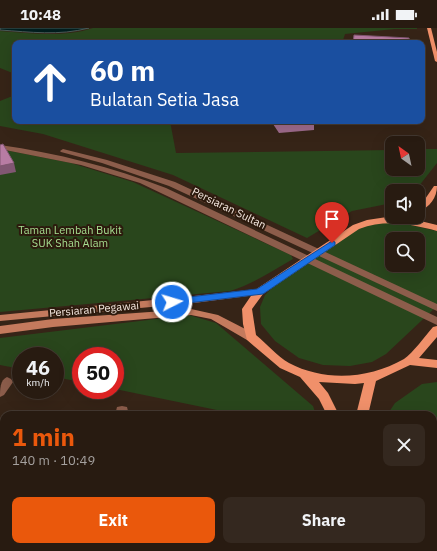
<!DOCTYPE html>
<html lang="en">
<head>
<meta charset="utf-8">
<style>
	:root { --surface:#281b11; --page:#34281f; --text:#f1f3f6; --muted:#a5a19f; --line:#443931; --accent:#ea580c }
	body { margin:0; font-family:"IBM Plex Sans",sans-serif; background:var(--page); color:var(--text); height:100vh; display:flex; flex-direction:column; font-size:15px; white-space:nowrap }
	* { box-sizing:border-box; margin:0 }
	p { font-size:13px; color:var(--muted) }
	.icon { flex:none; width:22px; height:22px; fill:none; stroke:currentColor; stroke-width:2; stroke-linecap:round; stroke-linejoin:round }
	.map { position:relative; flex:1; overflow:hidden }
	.side { position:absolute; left:0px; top:383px; width:437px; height:140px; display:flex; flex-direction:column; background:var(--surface); border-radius:12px 12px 0 0; box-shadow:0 4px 16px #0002,0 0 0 1px var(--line) }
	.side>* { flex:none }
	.banner { position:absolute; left:12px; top:12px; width:413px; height:84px; border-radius:8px; box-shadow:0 4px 16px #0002,0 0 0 1px var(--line); background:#1a4fa0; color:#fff; overflow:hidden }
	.needle { width:26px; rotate:327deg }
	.tools { position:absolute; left:385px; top:108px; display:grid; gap:8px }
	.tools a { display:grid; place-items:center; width:40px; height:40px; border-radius:8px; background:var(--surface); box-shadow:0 4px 16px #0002,0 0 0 1px var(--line); font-size:20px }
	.speed { position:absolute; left:12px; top:319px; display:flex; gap:8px; font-size:20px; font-weight:700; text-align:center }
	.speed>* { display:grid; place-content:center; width:52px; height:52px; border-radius:50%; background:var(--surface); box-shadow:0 4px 16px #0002,0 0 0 1px var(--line); line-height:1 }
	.speed small { font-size:10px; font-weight:400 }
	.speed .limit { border:6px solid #d22; background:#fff; color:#111 }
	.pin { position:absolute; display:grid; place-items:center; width:34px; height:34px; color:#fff; margin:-41px -17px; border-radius:50% 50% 50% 0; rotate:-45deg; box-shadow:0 0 4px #0007 }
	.pin .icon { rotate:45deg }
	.me { position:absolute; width:44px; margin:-22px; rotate:85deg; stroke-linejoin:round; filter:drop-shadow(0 0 3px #0008) }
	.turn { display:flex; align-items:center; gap:14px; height:84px; padding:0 12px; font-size:18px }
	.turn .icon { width:52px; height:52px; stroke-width:2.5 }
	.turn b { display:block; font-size:28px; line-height:34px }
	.round { display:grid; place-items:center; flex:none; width:42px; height:42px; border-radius:8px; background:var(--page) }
	.headline { display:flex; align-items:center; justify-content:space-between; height:68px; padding:0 12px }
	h1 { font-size:24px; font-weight:800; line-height:30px; color:var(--accent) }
	.button { display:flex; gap:8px; margin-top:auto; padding:8px 12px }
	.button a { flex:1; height:46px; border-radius:8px; background:var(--accent); color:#fff; font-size:16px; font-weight:800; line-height:46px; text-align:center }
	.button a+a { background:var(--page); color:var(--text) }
	.status { display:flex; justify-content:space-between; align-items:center; height:28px; padding:0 20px; background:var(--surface); direction:ltr }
	.status svg { height:11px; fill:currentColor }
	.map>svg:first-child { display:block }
	.green { fill:#29461c; fill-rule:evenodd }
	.water { fill:#001e1e; stroke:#4a5b58 }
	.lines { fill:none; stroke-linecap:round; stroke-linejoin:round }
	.minor { fill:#8c5d4b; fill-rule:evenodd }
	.tertiary { fill:#8c5d4b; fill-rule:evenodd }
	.secondary { fill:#c47a5d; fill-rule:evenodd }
	.primary { fill:#f0906a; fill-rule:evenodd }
	.wall { fill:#9e6b8c }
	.shaded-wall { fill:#815772 }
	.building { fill:#b87ca3; stroke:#815772 }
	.route { fill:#1a73e8; stroke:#114b97 }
	.labels { text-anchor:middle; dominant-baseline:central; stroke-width:4; stroke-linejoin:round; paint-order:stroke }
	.street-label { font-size:11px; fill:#f5e8e0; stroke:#2c1a0d }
	.park-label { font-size:11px; fill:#a7df91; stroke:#2c1a0d }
</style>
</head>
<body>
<div class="status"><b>10:48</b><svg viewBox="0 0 49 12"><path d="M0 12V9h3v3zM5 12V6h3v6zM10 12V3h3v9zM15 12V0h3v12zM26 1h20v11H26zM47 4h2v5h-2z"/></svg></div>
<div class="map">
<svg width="437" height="523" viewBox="0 0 437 523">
	<rect width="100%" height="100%" fill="#362417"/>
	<!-- green -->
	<g class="green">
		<path d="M93 0H417V1H395L345 6 342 15H15V46L0 40V3C31 5 62 10 93 0Z"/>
		<polygon points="15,67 15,93 170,93 176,125 392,122 392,141 418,141 418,121 437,121 437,135 415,163 392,163 392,175 352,183 307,210 173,147 43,106 0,98 0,73"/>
		<path d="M0 121 71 135 133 154 291 227 293 231C272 243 253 256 230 263L0 284Z"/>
		<path d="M397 194 437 203V278L386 326 372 334 350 338 323 337 299 330 275 313 261 296 260 279 265 267 277 255 358 200 374 195ZM392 211H418V237H392Z"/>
		<polygon points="189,287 216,295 313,378 316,387 241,387 115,361 115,328 81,328 81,354 55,349 55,328 21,328 21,341 0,337 0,310"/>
		<polygon points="437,354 437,523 357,523 357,519 433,519 433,387 387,387 395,375 422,356"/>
		<polygon points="225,519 296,519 295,523 224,523"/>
	</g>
	<!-- water -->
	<path class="water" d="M0 0H89C59 8 30 4 0 2Z"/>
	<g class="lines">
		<!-- minor -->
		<g class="minor">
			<path d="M7 349 11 351 13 354 4 367 0 369C0 361 0 352 7 349Z"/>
			<polygon points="122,378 127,379 128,383 127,387 115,387 117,379"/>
			<polygon points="45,519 61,519 59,523 43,523"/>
			<polygon points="209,519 225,519 224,523 208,523"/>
		</g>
		<!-- tertiary -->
		<g class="tertiary">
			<path d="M0 117C57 125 112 139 166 160L437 289V297L140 155 81 137 0 121Z"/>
			<polygon points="63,121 107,132 175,154 437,276 437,283 169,158 102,135 61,124 60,123"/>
		</g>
		<!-- secondary -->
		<g class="secondary">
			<polygon points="259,261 264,264 263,266 194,275 0,293 0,287 194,268"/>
			<polygon points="191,281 218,287 255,306 257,309 255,312 247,312 211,291 191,287 53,299 0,306 0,298 53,291"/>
		</g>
		<!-- primary -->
		<g class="primary">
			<polygon points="427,0 431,0 437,24 437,34 435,33"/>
			<path d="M434 158H437C437 169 430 180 418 183V177L423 174Z"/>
			<path d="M387 189 408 190 437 197V203C410 196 386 191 359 201L263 266 252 281 256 307C267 316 277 328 289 335 325 354 369 351 404 331 413 325 425 308 433 299L437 298V309L419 330 437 332V340L410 337 376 353 368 387H356L364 355 355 356 319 354 328 365 339 387H327L319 371 300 349 280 340 247 312 243 296 242 281 255 262 353 197 367 192Z"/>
			<polygon points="313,519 329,519 328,523 312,523"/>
			<rect x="337" y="519" width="16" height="4"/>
		</g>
	</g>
	<!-- wall -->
	<polygon class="wall" points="271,93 314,93 314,102 279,105"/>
	<!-- shaded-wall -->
	<polygon class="shaded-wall" points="14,135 16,144 0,147 0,138"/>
	<!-- building -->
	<g class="building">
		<polygon points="354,7 409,10 410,15 353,15"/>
		<polygon points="278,93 314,93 315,94 280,96"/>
		<polygon points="3,116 14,135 0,138 0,117"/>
	</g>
	<!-- route -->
	<polygon class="route" points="332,213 335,214 335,217 263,266 172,277 168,274 172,271 257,261"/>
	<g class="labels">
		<!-- street labels -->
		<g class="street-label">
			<text transform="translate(229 180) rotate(26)">Persiaran Sultan</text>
			<text transform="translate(94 281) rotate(-5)">Persiaran Pegawai</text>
		</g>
		<!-- park labels -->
		<g class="park-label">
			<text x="70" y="202">Taman Lembah Bukit<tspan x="70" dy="13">SUK Shah Alam</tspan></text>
		</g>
	</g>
</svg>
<div class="tools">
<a><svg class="needle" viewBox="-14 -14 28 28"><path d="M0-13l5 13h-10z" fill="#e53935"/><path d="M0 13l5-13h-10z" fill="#a5a19f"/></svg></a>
<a><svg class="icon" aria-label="sound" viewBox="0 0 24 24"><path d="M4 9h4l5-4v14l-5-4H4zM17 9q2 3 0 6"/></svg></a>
<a><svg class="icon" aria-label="search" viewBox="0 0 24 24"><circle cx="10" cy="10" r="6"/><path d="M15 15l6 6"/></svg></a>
</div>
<div class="speed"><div>46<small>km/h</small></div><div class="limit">50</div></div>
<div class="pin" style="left:332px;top:215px;background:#d93025"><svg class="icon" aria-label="arrive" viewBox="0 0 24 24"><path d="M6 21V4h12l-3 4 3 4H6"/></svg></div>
<svg class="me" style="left:172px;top:274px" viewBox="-20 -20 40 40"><circle r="17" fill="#1a73e8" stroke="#fff" stroke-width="3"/><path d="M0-11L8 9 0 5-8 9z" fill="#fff"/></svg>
<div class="banner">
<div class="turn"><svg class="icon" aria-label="ahead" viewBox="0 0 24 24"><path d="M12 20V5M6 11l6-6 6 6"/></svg><div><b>60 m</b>Bulatan Setia Jasa</div></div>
</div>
<section class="side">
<div class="headline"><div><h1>1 min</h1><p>140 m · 10:49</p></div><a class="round"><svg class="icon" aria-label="close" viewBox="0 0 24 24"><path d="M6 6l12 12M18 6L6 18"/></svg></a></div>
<div class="button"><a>Exit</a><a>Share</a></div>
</section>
</div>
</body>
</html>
